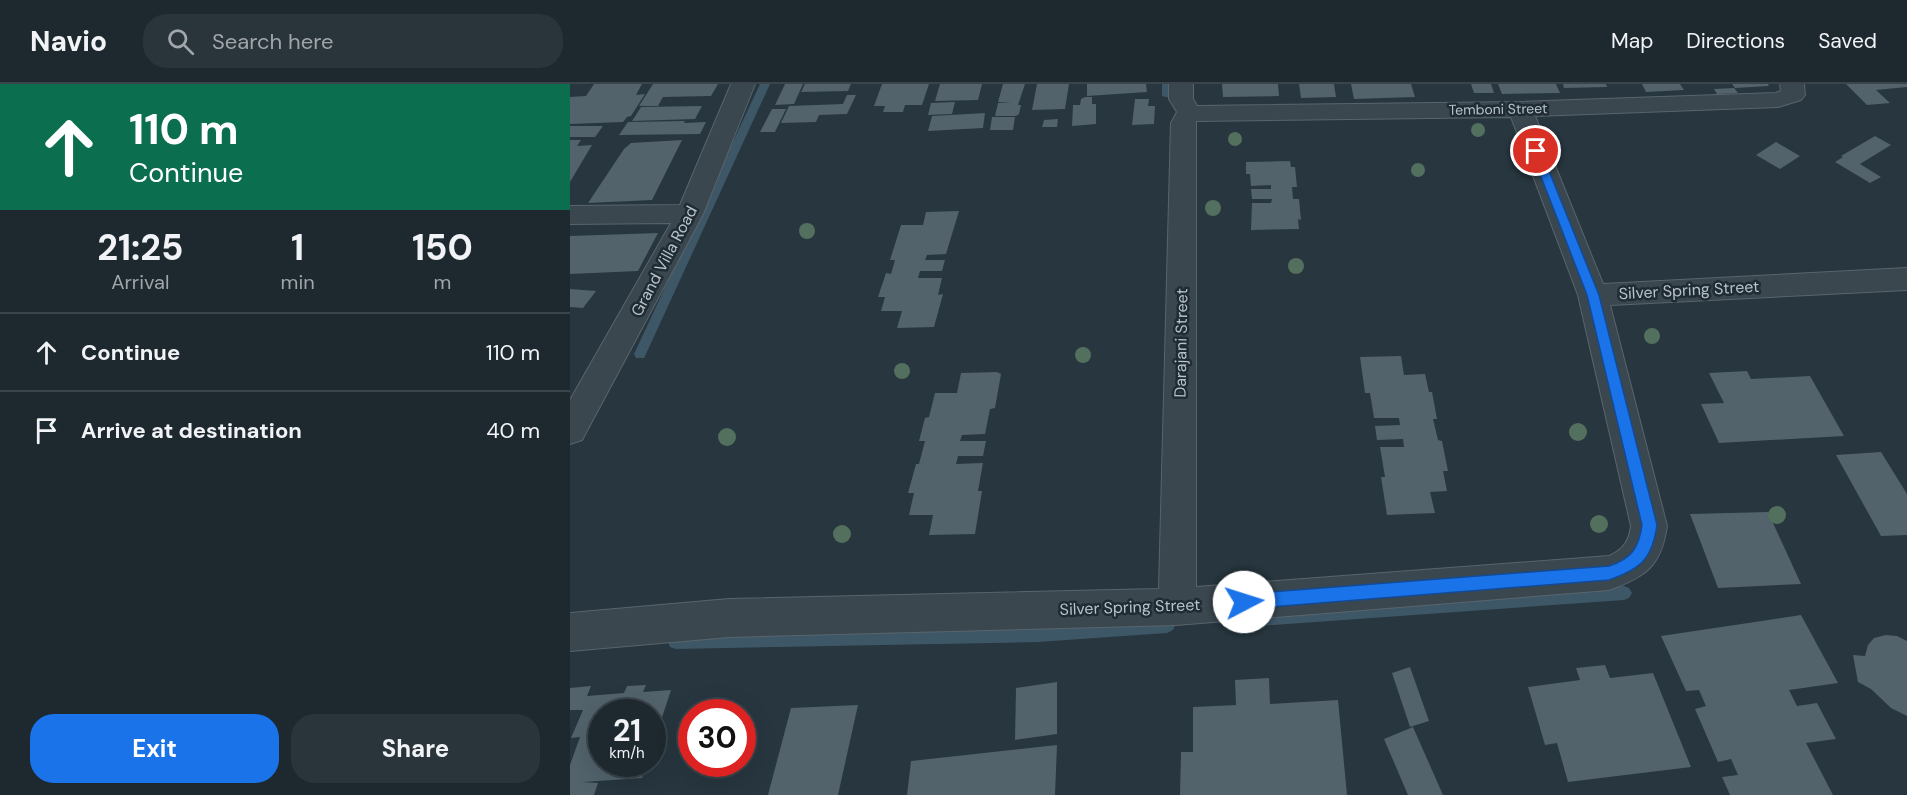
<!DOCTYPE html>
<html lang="en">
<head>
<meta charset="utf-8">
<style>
	:root { --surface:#1d282f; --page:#2a343b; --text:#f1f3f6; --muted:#a0a6aa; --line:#3b444b; --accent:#1a73e8 }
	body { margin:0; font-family:"DM Sans",sans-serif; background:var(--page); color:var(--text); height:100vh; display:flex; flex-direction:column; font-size:22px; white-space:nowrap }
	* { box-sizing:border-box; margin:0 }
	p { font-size:20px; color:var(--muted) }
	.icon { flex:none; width:33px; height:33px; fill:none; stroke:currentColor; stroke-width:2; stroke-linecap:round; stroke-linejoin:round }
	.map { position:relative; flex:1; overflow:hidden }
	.side { display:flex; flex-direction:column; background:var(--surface); width:570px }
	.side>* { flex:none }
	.hud { background:#0b6e4f; color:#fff; overflow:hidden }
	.speed { position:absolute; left:18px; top:615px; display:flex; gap:12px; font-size:30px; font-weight:700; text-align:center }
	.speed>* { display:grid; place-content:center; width:78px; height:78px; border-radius:50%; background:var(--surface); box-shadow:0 6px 24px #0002,0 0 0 2px var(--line); line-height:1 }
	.speed small { font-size:15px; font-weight:400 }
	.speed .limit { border:9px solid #d22; background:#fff; color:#111 }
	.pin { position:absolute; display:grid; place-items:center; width:51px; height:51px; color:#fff; margin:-26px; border:3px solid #fff; border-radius:50%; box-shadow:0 2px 6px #0007 }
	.me { position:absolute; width:66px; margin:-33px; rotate:85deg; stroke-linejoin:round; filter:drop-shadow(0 0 4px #0008) }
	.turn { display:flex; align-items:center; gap:21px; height:126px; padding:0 30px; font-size:27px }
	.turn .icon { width:78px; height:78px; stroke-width:2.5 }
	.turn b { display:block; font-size:42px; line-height:51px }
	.eta { display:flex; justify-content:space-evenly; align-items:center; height:102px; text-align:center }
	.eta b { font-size:36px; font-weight:700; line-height:42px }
	.action { display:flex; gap:12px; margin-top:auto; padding:12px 30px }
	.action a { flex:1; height:69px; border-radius:24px; background:var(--accent); color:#fff; font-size:24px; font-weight:700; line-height:69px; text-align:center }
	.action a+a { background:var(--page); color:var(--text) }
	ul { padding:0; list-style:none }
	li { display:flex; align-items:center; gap:18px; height:78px; padding:0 30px; border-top:2px solid var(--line) }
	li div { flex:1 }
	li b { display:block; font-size:22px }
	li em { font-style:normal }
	header { display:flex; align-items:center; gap:36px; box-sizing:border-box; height:84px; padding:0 30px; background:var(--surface); border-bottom:2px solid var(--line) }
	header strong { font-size:28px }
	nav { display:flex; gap:33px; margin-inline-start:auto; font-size:21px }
	.search { width:420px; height:54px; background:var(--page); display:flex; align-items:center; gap:15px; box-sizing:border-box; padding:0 21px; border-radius:24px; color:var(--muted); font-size:22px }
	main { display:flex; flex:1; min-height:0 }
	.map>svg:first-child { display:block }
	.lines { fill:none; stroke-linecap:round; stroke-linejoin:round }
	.stream { fill:#3e5767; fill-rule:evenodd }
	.building { fill:#52636c }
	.minor-casing { stroke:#59656d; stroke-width:2 }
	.minor { fill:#3b474f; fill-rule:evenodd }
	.tree { fill:#536f5e }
	.route { fill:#1a73e8; stroke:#114b97; stroke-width:1.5 }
	.labels { text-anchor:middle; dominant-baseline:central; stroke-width:5; stroke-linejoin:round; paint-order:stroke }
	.far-street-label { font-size:14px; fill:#b8c2ca; stroke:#202c34 }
	.street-label { font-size:16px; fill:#b8c2ca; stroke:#202c34 }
</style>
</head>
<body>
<header>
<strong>Navio</strong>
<div class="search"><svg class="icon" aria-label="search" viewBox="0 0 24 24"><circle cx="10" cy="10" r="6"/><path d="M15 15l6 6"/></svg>Search here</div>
<nav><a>Map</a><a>Directions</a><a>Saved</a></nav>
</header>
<main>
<section class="side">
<div class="hud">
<div class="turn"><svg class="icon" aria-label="ahead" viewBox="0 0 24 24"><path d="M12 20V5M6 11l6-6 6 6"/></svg><div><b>110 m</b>Continue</div></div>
</div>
<div class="eta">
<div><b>21:25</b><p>Arrival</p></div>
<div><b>1</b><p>min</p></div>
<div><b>150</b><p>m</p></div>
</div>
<ul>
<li><svg class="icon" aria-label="ahead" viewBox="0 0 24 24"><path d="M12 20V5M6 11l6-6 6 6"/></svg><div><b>Continue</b></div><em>110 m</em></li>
<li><svg class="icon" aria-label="arrive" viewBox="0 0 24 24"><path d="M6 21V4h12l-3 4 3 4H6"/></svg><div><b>Arrive at destination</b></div><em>40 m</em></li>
</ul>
<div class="action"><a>Exit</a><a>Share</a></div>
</section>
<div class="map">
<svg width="1337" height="711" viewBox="0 0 1337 711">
	<rect width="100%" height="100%" fill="#27363f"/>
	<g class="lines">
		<!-- stream -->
		<g class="stream">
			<polygon points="190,0 200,0 76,270 74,274 66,274 64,270"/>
			<polygon points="592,0 602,0 600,14 592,12"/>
			<polygon points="1054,502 1059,504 1062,509 1059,514 1054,516 688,542 683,539 680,534 683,529 688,526"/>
			<polygon points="597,533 603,536 605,541 603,546 597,549 468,558 106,565 100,563 98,557 100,551 106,549 468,542"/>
		</g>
	</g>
	<!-- building -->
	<g class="building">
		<polygon points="24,0 72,0 66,11 75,10 61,32 57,33 53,38 0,40 0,13 16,12"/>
		<polygon points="83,0 148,0 141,12 93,13 88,22 69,22"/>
		<polygon points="215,0 233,0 224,20 205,21"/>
		<polygon points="235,0 281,0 278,7 231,8"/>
		<polygon points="312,0 359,0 352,21 335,21 333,28 313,28 315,22 304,22"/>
		<polygon points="370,0 412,0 408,16 365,17"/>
		<polygon points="433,0 455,0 448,21 451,21 449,30 446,32 425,32 428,19 441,19 428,18"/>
		<polygon points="467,0 499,0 495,25 462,26"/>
		<polygon points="517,0 576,0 577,8 517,12"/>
		<polygon points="652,0 708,0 709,12 653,13"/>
		<polygon points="729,0 764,0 766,13 731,14"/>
		<polygon points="781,0 841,0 845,13 784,15"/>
		<polygon points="901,0 921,0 924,9 904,9"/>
		<polygon points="928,0 986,0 990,9 932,10"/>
		<polygon points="993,0 1036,0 1037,3 994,4"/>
		<polygon points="1072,0 1110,0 1114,6 1076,8"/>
		<polygon points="1162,0 1198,0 1199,2 1165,4"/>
		<polygon points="1276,0 1337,0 1337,3 1306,6 1320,19 1297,21"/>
		<polygon points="1164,4 1168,9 1147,10 1144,5"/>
		<polygon points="277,11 286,11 277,30 249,31 246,38 211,39 219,22 273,20"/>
		<polygon points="515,13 522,13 522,20 526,20 526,40 502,42 503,21 510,21 511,15"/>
		<polygon points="565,15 579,15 578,22 585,22 584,40 562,41"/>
		<polygon points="385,18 382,30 358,31 361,19"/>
		<polygon points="132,22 125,35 62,37 71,23"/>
		<polygon points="202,25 216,25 205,48 190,48"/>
		<polygon points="415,29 413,44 358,47 362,32"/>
		<polygon points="422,33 445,33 443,46 420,46"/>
		<polygon points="488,35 487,43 472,43 474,36"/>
		<polygon points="115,37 114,39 136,38 130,50 49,51 58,38"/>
		<polygon points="0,42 33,42 25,53 0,53"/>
		<polygon points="1305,52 1321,61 1290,80 1311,93 1300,99 1265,78 1273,73 1271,72"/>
		<polygon points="0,56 11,56 7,62 22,61 0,98"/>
		<polygon points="112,56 82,116 18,119 54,65 61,59"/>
		<polygon points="1206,58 1230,72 1210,85 1186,71"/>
		<polygon points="720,77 721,83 725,83 727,103 722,103 723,115 729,115 731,136 728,135 729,145 681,146 682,119 701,119 702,115 682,115 681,105 701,105 701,101 681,102 680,90 676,90 676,78"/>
		<polygon points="389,127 376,170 357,171 355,176 375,176 372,187 350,187 348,194 372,194 368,211 373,210 364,243 327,244 332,227 311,227 315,213 308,213 316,189 321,190 325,176 320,176 331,141 353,141 356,128"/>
		<polygon points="88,149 68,187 0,190 0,152"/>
		<polygon points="0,205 26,207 13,224 0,223"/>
		<polygon points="831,272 834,291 855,290 859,308 862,308 867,335 863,335 868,356 872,357 878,387 873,387 877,407 860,408 865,429 817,431 811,393 815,393 810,363 834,363 833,355 807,356 805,342 830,341 829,334 804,334 800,309 795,309 790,273"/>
		<polygon points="1177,287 1181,295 1240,292 1274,352 1149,359 1131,320 1154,319 1139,289"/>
		<polygon points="427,288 431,290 425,324 420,325 415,350 392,351 390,357 416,357 413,372 388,372 386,380 413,379 408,407 412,407 405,450 359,451 363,431 339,431 344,409 338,409 346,380 349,380 355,357 349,357 355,334 359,333 365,309 387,309 391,289"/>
		<polygon points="1311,368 1337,410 1337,451 1311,452 1266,371"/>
		<polygon points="1198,428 1231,500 1148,504 1120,430"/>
		<polygon points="1231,531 1268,599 1219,606 1227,622 1247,619 1266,655 1236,659 1263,711 1160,711 1152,693 1168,691 1161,675 1148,678 1125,625 1136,622 1129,606 1116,607 1091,552"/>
		<polygon points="1316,551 1327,552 1337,557 1337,632 1321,624 1301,605 1288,598 1283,571 1295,572 1298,561 1304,554"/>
		<polygon points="1035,581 1040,594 1083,589 1121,683 998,698 987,659 975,661 958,603 1010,596 1006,584"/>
		<polygon points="840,583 859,637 840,643 822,589"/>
		<polygon points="699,594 700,620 768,616 777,711 610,711 611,668 623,668 623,623 666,621 665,596"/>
		<polygon points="487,598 487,650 445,656 446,604"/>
		<polygon points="76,601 73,608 101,606 83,661 82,628 32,628 32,680 77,680 72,694 13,698 28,699 24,711 0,711 0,681 10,653 1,654 13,626 0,626 0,604 21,602 17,612 54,609 57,602"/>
		<polygon points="288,621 268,711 198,711 221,624"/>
		<polygon points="843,643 873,711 838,711 814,655"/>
		<polygon points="487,661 485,711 337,711 341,677"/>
	</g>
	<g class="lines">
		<defs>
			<g id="minor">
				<polygon points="161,0 185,0 133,130 12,356 0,360 0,316 101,139 0,140 0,122 110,121"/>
				<path d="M599 0H623V15L627 22 950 18 1206 9 1211 7 1210 0H1234L1235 11 1231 16 1208 23 965 32 1033 200 1337 184V206L1040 221 1097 442C1091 483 1075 493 1039 506L606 541 159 553 0 567V529L159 515 589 505 601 39 607 28 599 15ZM941 33 1008 211 1061 442C1059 457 1054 465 1039 472L626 503V37Z"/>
			</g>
		</defs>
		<!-- minor casing -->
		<use href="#minor" class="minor-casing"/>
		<!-- minor -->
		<use href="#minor" class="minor"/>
	</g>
	<!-- trees -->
	<g class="tree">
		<circle cx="908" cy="46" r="7"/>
		<circle cx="665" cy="55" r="7"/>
		<circle cx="848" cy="86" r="7"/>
		<circle cx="643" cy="124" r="8"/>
		<circle cx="237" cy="147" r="8"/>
		<circle cx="726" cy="182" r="8"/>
		<circle cx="1082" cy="252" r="8"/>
		<circle cx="513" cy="271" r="8"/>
		<circle cx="332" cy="287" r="8"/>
		<circle cx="1008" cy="348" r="9"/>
		<circle cx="157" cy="353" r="9"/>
		<circle cx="1207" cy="431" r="9"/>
		<circle cx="1029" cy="440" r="9"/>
		<circle cx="272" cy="450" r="9"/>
	</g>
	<!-- route -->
	<path class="route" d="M966 63 971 67 1029 211 1087 441C1082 476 1070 485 1039 496L674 525 669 523 666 518 669 512 674 510 1039 482C1061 475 1069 464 1072 441L1017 211 961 67Z"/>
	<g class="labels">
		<!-- far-street labels -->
		<g class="far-street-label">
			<text transform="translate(928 25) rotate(-1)">Temboni Street</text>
		</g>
		<!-- street labels -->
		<g class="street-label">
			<text transform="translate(94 177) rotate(-62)">Grand Villa Road</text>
			<text transform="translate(1119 206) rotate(-3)">Silver Spring Street</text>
			<text transform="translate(611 259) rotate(-89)">Darajani Street</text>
			<text transform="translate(560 523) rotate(-2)">Silver Spring Street</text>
		</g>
	</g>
</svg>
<div class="speed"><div>21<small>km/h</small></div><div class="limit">30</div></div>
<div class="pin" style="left:966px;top:67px;background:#d93025"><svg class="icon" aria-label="arrive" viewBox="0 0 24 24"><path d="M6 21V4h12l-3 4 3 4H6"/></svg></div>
<svg class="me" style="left:674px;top:518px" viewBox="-20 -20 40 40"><circle r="19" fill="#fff"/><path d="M0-13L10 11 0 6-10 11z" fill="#1a73e8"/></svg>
</div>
</main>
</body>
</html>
